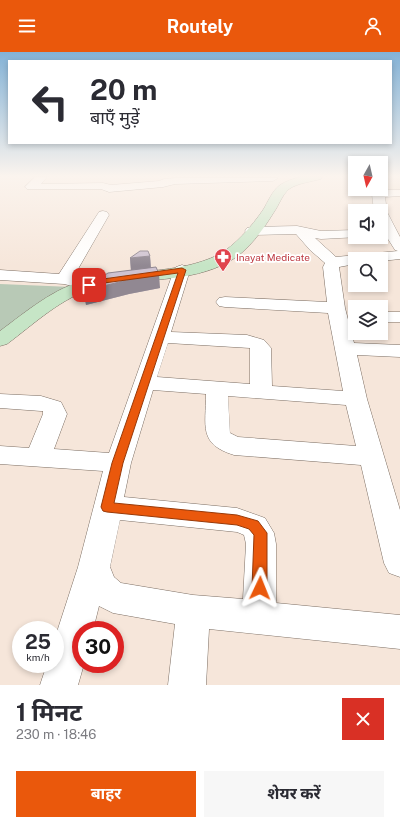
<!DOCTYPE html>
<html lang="hi">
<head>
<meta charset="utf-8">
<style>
	:root { --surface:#fff; --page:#f7f7f7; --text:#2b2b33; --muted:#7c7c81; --accent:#ea580c }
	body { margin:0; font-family:"Public Sans","Noto Sans Devanagari",sans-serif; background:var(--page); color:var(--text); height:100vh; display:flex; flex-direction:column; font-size:15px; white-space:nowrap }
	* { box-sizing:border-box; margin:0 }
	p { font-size:13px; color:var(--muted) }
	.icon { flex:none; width:22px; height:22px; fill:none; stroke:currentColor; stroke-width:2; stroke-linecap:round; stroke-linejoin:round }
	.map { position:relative; height:633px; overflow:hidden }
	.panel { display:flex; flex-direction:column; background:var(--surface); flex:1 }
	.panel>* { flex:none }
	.top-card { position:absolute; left:8px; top:8px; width:384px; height:84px; border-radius:0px; box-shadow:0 2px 6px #0003; background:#fff; color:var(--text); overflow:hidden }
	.needle { width:26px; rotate:188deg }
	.tools { position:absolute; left:348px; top:104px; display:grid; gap:8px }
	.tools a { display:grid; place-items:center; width:40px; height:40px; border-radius:0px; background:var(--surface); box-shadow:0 2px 6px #0003; font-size:20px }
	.speed { position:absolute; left:12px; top:569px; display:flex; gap:8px; font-size:20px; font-weight:700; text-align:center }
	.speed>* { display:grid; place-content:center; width:52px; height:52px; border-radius:50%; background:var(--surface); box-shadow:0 2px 6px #0003; line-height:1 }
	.speed small { font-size:10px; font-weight:400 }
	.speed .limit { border:6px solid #d22; background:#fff; color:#111 }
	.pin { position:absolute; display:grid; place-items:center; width:34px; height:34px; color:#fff; margin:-17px; border-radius:8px; box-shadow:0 2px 6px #0006 }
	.me { position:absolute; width:44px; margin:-22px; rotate:2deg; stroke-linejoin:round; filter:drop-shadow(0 0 3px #0008) }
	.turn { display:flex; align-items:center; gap:14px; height:84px; padding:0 16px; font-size:18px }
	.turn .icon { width:52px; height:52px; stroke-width:2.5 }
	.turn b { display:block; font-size:28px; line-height:34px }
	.round { display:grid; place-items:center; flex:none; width:42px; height:42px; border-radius:0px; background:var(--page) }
	.summary { display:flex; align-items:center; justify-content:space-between; height:68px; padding:0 16px }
	h1 { font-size:24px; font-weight:700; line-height:30px }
	.cta { display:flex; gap:8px; margin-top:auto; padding:8px 16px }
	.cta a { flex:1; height:46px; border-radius:0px; background:var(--accent); color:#fff; font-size:16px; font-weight:700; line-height:46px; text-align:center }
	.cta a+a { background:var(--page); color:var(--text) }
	header { display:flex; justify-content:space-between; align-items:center; height:52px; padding:0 16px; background:var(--accent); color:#fff; font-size:18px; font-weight:700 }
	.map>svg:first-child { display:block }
	.built { fill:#f0dac8 }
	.green { fill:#b8c9b6 }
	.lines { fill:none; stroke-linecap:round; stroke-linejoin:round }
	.minor-casing { stroke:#7c6e63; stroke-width:1 }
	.secondary-casing { stroke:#7c6e63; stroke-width:1 }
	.minor { fill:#fff; fill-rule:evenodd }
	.secondary { fill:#c6e5c6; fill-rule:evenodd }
	.wall { fill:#b2a8b4 }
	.shaded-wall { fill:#918892 }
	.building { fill:#cfc3d1; stroke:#918892 }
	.route { fill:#ea580c; stroke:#983908 }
	.labels { text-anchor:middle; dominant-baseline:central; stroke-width:3.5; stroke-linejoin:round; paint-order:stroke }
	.far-health-label { font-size:10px; fill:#be3a42; stroke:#fff; text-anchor:start }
</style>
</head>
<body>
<header><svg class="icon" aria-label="menu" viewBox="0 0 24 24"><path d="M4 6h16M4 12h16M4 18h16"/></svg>Routely<svg class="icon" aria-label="person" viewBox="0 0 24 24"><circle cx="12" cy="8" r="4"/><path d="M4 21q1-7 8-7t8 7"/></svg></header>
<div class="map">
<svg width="400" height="633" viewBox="0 0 400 633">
	<rect width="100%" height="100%" fill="#f6e6da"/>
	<!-- built -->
	<polygon class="built" points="386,125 400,126 400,139 386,140"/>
	<!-- green -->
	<polygon class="green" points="0,232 72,235 0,284"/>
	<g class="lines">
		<defs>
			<g id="minor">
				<polygon points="35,125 47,125 41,132 103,131 111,133 159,129 164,127 175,126 278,126 273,129 175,132 163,135 109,140 101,137 27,137 25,135"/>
				<path d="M381 134 384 135 385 138H400V144L385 145 387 160 400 185V207L381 209V207H355V212L339 215 345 256 354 291 400 293V305L357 303 367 347 400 458V525L389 521 384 511 361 413 234 403C198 392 206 374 206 342L153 338 131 411 124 445 237 456 265 466 274 481 276 492V551L400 563V597L209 577 206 633H168L175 572 113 561 99 554 93 578H81V612H84L78 633H40L47 612H55V586L78 515 103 419 0 412V394L29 396 43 362V359H41L0 356V342L41 344 61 350 67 362 54 397 109 401 174 218 176 215 182 213 188 215 190 218 171 280 247 283 264 288 271 296 272 334 343 339 328 261 225 255 219 254 216 250 219 246 225 245 327 250 323 215 325 211 310 198 296 182 252 183 247 182 245 179 247 176 252 175 297 174 321 179 355 178V185H359L321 187 315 186 336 205 398 199 395 198 381 176V159H374L372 142 374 137H381ZM168 291 250 296V332L157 325ZM228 344 346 353 356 394 238 385 230 381ZM120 468 237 480 244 483 246 492 243 547 193 543 121 531 114 525 110 515Z"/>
				<polygon points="103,159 107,160 109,163 74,224 95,230 97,233 95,236 89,238 64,232 0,228 0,218 59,222 99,160"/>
				<rect x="381" y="260" width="19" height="10"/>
			</g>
			<path id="secondary" d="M300 125H322L321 127C310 130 298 131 289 137 282 143 279 153 274 160 263 178 248 199 230 209 190 232 140 225 96 236 63 244 34 272 7 292L0 294V279C27 259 54 236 86 228 129 217 177 223 218 203 235 194 252 174 263 158 268 150 272 139 280 133 286 129 293 127 300 125Z"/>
		</defs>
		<!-- minor casing -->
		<use href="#minor" class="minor-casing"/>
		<!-- secondary casing -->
		<use href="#secondary" class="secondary-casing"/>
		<!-- minor -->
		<use href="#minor" class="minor"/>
		<!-- secondary -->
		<use href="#secondary" class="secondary"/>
	</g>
	<!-- wall -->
	<polygon class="wall" points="150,204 151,216 160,236 129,242 86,253 83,237 131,218 130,206"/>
	<!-- shaded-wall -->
	<g class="shaded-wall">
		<polygon points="150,204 151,218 131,219 130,206"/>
		<polygon points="159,222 160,236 129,242 86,253 84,239 127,228"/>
	</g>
	<!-- building -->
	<g class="building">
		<polygon points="140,199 148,199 150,204 130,206"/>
		<polygon points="156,215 159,222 127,228 84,239 83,237 108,221"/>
	</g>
	<!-- sky -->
	<linearGradient id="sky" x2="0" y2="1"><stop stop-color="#83b2d6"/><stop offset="0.58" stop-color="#fbf4ee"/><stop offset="1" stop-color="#fbf4ee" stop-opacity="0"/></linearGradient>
	<rect width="400" height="214" fill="url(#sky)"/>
	<!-- route -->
	<polygon class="route" points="182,216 186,218 123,411 114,451 237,463 258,469 267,481 267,536 265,541 260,542 255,541 252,536 254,483 249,477 237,473 107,460 103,459 101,455 112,411 178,221 104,231 89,235 86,233 103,227"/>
	<!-- icons -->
	<defs>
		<symbol id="pharmacy-pin" viewBox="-11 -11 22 30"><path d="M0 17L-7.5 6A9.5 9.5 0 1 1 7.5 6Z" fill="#e0444e" stroke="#fff"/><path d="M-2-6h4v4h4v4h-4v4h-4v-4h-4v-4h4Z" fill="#fff"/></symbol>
	</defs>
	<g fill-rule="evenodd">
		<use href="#pharmacy-pin" x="213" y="195" width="20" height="27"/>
	</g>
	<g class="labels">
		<!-- far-health labels -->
		<g class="far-health-label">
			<text x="236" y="205">Inayat Medicate</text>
		</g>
	</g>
</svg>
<div class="tools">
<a><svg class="needle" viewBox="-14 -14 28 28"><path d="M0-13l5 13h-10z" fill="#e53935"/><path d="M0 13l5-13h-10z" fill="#7c7c81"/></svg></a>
<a><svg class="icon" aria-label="sound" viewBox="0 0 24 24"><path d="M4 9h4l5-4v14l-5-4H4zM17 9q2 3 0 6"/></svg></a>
<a><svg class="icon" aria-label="search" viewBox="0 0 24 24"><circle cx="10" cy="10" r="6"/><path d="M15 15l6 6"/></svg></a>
<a><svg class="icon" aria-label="layers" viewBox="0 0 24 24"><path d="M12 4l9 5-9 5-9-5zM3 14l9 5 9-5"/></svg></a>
</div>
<div class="speed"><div>25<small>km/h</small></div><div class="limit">30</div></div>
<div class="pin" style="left:89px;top:233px;background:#d93025"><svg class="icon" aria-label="arrive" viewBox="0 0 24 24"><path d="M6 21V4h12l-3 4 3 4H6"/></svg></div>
<svg class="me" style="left:260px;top:536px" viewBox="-20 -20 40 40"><path d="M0-17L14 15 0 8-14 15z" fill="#ea580c" stroke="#fff" stroke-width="4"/></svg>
<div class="top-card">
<div class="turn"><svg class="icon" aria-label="left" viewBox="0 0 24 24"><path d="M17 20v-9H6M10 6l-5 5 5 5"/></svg><div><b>20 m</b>बाएँ मुड़ें</div></div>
</div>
</div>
<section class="panel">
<div class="summary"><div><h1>1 मिनट</h1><p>230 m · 18:46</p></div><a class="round" style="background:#d93025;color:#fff"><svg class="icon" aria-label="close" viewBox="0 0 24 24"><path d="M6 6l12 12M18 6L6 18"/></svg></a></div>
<div class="cta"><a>बाहर</a><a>शेयर करें</a></div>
</section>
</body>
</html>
